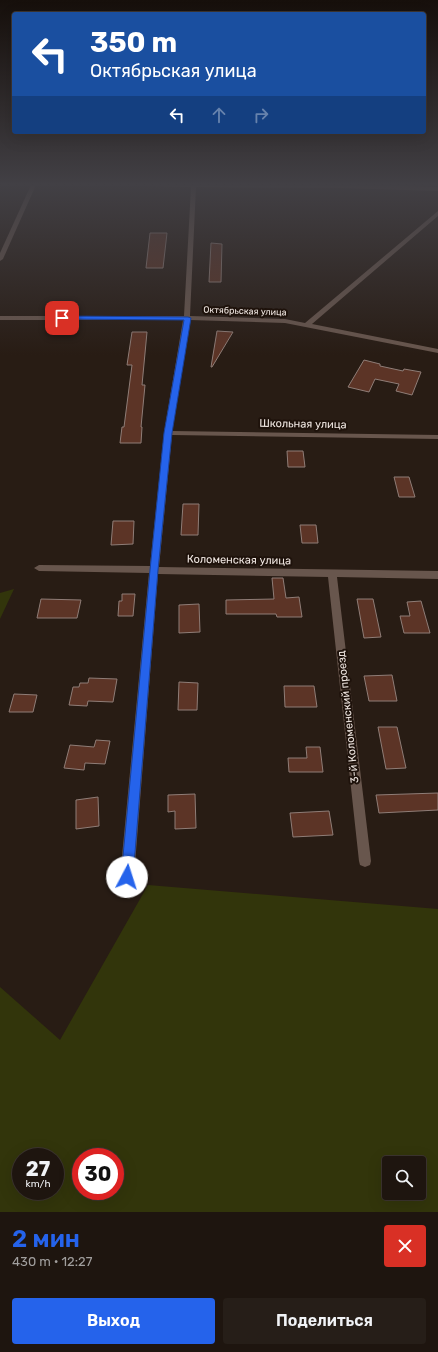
<!DOCTYPE html>
<html lang="ru">
<head>
<meta charset="utf-8">
<style>
	:root { --surface:#1e150f; --page:#261e18; --text:#f1f3f6; --muted:#a19f9e; --line:#3c342f; --accent:#2563eb }
	body { margin:0; font-family:Rubik,sans-serif; background:var(--page); color:var(--text); height:100vh; display:flex; flex-direction:column; font-size:15px; white-space:nowrap }
	* { box-sizing:border-box; margin:0 }
	p { font-size:13px; color:var(--muted) }
	.icon { flex:none; width:22px; height:22px; fill:none; stroke:currentColor; stroke-width:2; stroke-linecap:round; stroke-linejoin:round }
	.map { position:relative; height:1212px; overflow:hidden }
	.panel { display:flex; flex-direction:column; background:var(--surface); flex:1 }
	.panel>* { flex:none }
	.guide { position:absolute; left:12px; top:12px; width:414px; height:122px; border-radius:4px; box-shadow:0 4px 16px #0002,0 0 0 1px var(--line); background:#1a4fa0; color:#fff; overflow:hidden }
	.tools { position:absolute; left:382px; top:1156px; display:grid; gap:8px }
	.tools a { display:grid; place-items:center; width:44px; height:44px; border-radius:4px; background:var(--surface); box-shadow:0 4px 16px #0002,0 0 0 1px var(--line); font-size:20px }
	.speed { position:absolute; left:12px; top:1148px; display:flex; gap:8px; font-size:20px; font-weight:700; text-align:center }
	.speed>* { display:grid; place-content:center; width:52px; height:52px; border-radius:50%; background:var(--surface); box-shadow:0 4px 16px #0002,0 0 0 1px var(--line); line-height:1 }
	.speed small { font-size:10px; font-weight:400 }
	.speed .limit { border:6px solid #d22; background:#fff; color:#111 }
	.pin { position:absolute; display:grid; place-items:center; width:34px; height:34px; color:#fff; margin:-17px; border-radius:8px; box-shadow:0 2px 6px #0006 }
	.me { position:absolute; width:44px; margin:-22px; rotate:5deg; stroke-linejoin:round; filter:drop-shadow(0 0 3px #0008) }
	.turn { display:flex; align-items:center; gap:14px; height:84px; padding:0 12px; font-size:18px }
	.turn .icon { width:52px; height:52px; stroke-width:2.5 }
	.turn b { display:block; font-size:28px; line-height:34px }
	.lanes { display:flex; align-items:center; height:38px; padding:0 12px; background:#0003; justify-content:center; gap:20px; direction:ltr }
	.lanes .off { opacity:.35 }
	.round { display:grid; place-items:center; flex:none; width:42px; height:42px; border-radius:4px; background:var(--page) }
	.headline { display:flex; align-items:center; justify-content:space-between; height:68px; padding:0 12px }
	h1 { font-size:24px; font-weight:600; line-height:30px; color:var(--accent) }
	.primary-button { display:flex; gap:8px; margin-top:auto; padding:8px 12px }
	.primary-button a { flex:1; height:46px; border-radius:4px; background:var(--accent); color:#fff; font-size:16px; font-weight:600; line-height:46px; text-align:center }
	.primary-button a+a { background:var(--page); color:var(--text) }
	.map>svg:first-child { display:block }
	.green { fill:#32350b; fill-rule:evenodd }
	.building { fill:#5c3426; stroke:#8f7d77 }
	.lines { fill:none; stroke-linecap:round; stroke-linejoin:round }
	.minor { fill:#68564d; fill-rule:evenodd }
	.route { fill:#2563eb; stroke:#184099 }
	.labels { text-anchor:middle; dominant-baseline:central; stroke-width:4; stroke-linejoin:round; paint-order:stroke }
	.far-street-label { font-size:9px; fill:#f1e8e3; stroke:#1e120b }
	.street-label { font-size:11px; fill:#f1e8e3; stroke:#1e120b }
</style>
</head>
<body>
<div class="map">
<svg width="438" height="1212" viewBox="0 0 438 1212">
	<rect width="100%" height="100%" fill="#281c14"/>
	<!-- green -->
	<g class="green">
		<polygon points="14,589 0,619 0,593"/>
		<path d="M148 885 438 909V1212H0V987L60 1040ZM21 1157H55V1191H21ZM81 1157H115V1191H81ZM389 1163H419V1193H389Z"/>
	</g>
	<!-- building -->
	<g class="building">
		<polygon points="150,233 167,233 163,268 146,268"/>
		<polygon points="211,243 222,244 221,282 209,282"/>
		<polygon points="217,331 233,332 212,367 211,367"/>
		<polygon points="132,332 147,332 142,385 145,385 141,427 142,427 141,443 120,443 122,427 124,427 132,365 127,365"/>
		<polygon points="364,360 380,364 380,366 403,371 404,369 421,372 412,395 396,391 399,384 375,379 369,392 348,387"/>
		<polygon points="287,451 303,451 305,467 288,467"/>
		<polygon points="394,477 409,477 415,497 399,497"/>
		<polygon points="183,504 199,504 198,535 181,535"/>
		<polygon points="113,521 134,521 133,544 111,545"/>
		<polygon points="300,525 316,525 318,543 302,543"/>
		<polygon points="272,578 283,578 286,598 299,597 302,617 277,617 276,614 226,614 226,600 274,599"/>
		<polygon points="122,594 135,594 133,616 118,616 119,601 122,601"/>
		<polygon points="41,599 81,600 77,618 37,618"/>
		<polygon points="357,599 373,599 381,637 364,638"/>
		<polygon points="421,601 430,633 404,633 400,616 410,616 407,602"/>
		<polygon points="199,604 200,632 179,633 179,605"/>
		<polygon points="392,675 397,701 369,701 364,676"/>
		<polygon points="89,678 117,679 113,702 88,701 87,706 69,705 73,687 79,687 80,683 88,683"/>
		<polygon points="179,682 198,683 197,710 178,710"/>
		<polygon points="284,686 314,686 317,707 285,707"/>
		<polygon points="14,694 37,695 33,712 9,712"/>
		<polygon points="378,727 397,727 406,768 386,769"/>
		<polygon points="96,740 110,741 105,764 85,763 84,770 64,768 70,745 94,747"/>
		<polygon points="306,747 320,747 323,772 289,772 288,758 307,758"/>
		<polygon points="438,793 438,810 379,813 376,795"/>
		<polygon points="195,794 196,828 175,829 175,811 168,812 168,795"/>
		<polygon points="98,797 99,826 76,829 76,800"/>
		<polygon points="329,811 333,835 293,837 290,813"/>
	</g>
	<g class="lines">
		<!-- minor -->
		<g class="minor">
			<polygon points="31,185 36,185 3,259 0,261 0,253"/>
			<polygon points="85,185 373,185 438,187 438,191 341,188 196,187 190,316 285,319 305,323 438,211 438,216 312,324 438,349 438,353 285,323 190,320 172,431 438,435 438,439 172,435 159,567 438,571 438,579 337,577 371,861 370,865 365,867 360,865 359,861 328,577 158,574 134,877 132,882 127,884 122,882 120,877 149,573 39,571 34,568 39,565 150,566 164,433 183,320 0,320 0,316 184,316 191,187"/>
		</g>
	</g>
	<!-- sky -->
	<linearGradient id="sky" x2="0" y2="1"><stop stop-color="#160f0b"/><stop offset="0.52" stop-color="#424045"/><stop offset="1" stop-color="#424045" stop-opacity="0"/></linearGradient>
	<rect width="438" height="355" fill="url(#sky)"/>
	<!-- route -->
	<polygon class="route" points="62,316 188,317 191,318 172,433 158,570 133,877 132,881 127,883 123,881 121,877 150,570 164,433 184,320 60,319 60,317"/>
	<g class="labels">
		<!-- far-street labels -->
		<g class="far-street-label">
			<text transform="translate(245 311) rotate(2)">Октябрьская улица</text>
		</g>
		<!-- street labels -->
		<g class="street-label">
			<text transform="translate(303 424) rotate(1)">Школьная улица</text>
			<text transform="translate(239 560) rotate(1)">Коломенская улица</text>
			<text transform="translate(348 717) rotate(-96)">3-й Коломенский проезд</text>
		</g>
	</g>
</svg>
<div class="tools">
<a><svg class="icon" aria-label="search" viewBox="0 0 24 24"><circle cx="10" cy="10" r="6"/><path d="M15 15l6 6"/></svg></a>
</div>
<div class="speed"><div>27<small>km/h</small></div><div class="limit">30</div></div>
<div class="pin" style="left:62px;top:318px;background:#d93025"><svg class="icon" aria-label="arrive" viewBox="0 0 24 24"><path d="M6 21V4h12l-3 4 3 4H6"/></svg></div>
<svg class="me" style="left:127px;top:877px" viewBox="-20 -20 40 40"><circle r="19" fill="#fff"/><path d="M0-13L10 11 0 6-10 11z" fill="#2563eb"/></svg>
<div class="guide">
<div class="turn"><svg class="icon" aria-label="left" viewBox="0 0 24 24"><path d="M17 20v-9H6M10 6l-5 5 5 5"/></svg><div><b>350 m</b>Октябрьская улица</div></div>
<div class="lanes"><svg class="icon" aria-label="left" viewBox="0 0 24 24"><path d="M17 20v-9H6M10 6l-5 5 5 5"/></svg><svg class="icon off" aria-label="ahead" viewBox="0 0 24 24"><path d="M12 20V5M6 11l6-6 6 6"/></svg><svg class="icon off" aria-label="right" viewBox="0 0 24 24"><path d="M7 20v-9h11M14 6l5 5-5 5"/></svg></div>
</div>
</div>
<section class="panel">
<div class="headline"><div><h1>2 мин</h1><p>430 m · 12:27</p></div><a class="round" style="background:#d93025;color:#fff"><svg class="icon" aria-label="close" viewBox="0 0 24 24"><path d="M6 6l12 12M18 6L6 18"/></svg></a></div>
<div class="primary-button"><a>Выход</a><a>Поделиться</a></div>
</section>
</body>
</html>
